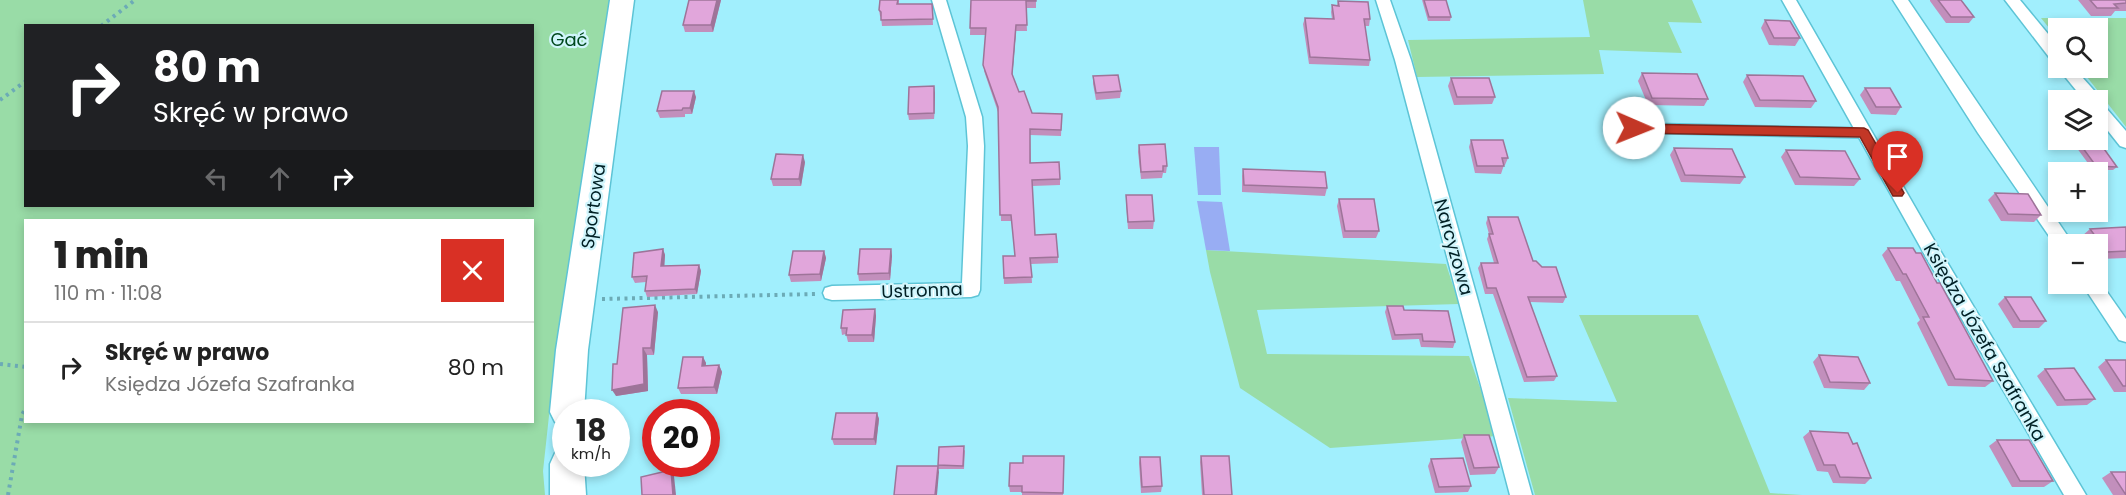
<!DOCTYPE html>
<html lang="pl">
<head>
<meta charset="utf-8">
<style>
	:root { --surface:#fff; --page:#f6f6f6; --text:#222; --muted:#767676; --line:#e0e0e0 }
	body { margin:0; font-family:Poppins,sans-serif; background:var(--page); color:var(--text); height:100vh; display:flex; flex-direction:column; font-size:22px; white-space:nowrap }
	* { box-sizing:border-box; margin:0 }
	p { font-size:20px; color:var(--muted) }
	.icon { flex:none; width:33px; height:33px; fill:none; stroke:currentColor; stroke-width:2; stroke-linecap:round; stroke-linejoin:round }
	.map { position:relative; flex:1; overflow:hidden }
	.drawer { position:absolute; left:24px; top:219px; width:510px; height:204px; display:flex; flex-direction:column; background:var(--surface); border-radius:0px; box-shadow:0 3px 9px #0003 }
	.drawer>* { flex:none }
	.top-card { position:absolute; left:24px; top:24px; width:510px; height:183px; border-radius:0px; box-shadow:0 3px 9px #0003; background:#202124; color:#fff; overflow:hidden }
	.tools { position:absolute; left:2048px; top:18px; display:grid; gap:12px }
	.tools a { display:grid; place-items:center; width:60px; height:60px; border-radius:0px; background:var(--surface); box-shadow:0 3px 9px #0003; font-size:30px }
	.speed { position:absolute; left:552px; top:399px; display:flex; gap:12px; font-size:30px; font-weight:700; text-align:center }
	.speed>* { display:grid; place-content:center; width:78px; height:78px; border-radius:50%; background:var(--surface); box-shadow:0 3px 9px #0003; line-height:1 }
	.speed small { font-size:15px; font-weight:400 }
	.speed .limit { border:9px solid #d22; background:#fff; color:#111 }
	.pin { position:absolute; display:grid; place-items:center; width:51px; height:51px; color:#fff; margin:-62px -26px; border-radius:50% 50% 50% 0; rotate:-45deg; box-shadow:0 0 6px #0007 }
	.pin .icon { rotate:45deg }
	.me { position:absolute; width:66px; margin:-33px; rotate:91deg; stroke-linejoin:round; filter:drop-shadow(0 0 4px #0008) }
	.turn { display:flex; align-items:center; gap:21px; height:126px; padding:0 30px; font-size:27px }
	.turn .icon { width:78px; height:78px; stroke-width:2.5 }
	.turn b { display:block; font-size:42px; line-height:51px }
	.lanes { display:flex; align-items:center; height:57px; padding:0 30px; background:#0003; justify-content:center; gap:30px; direction:ltr }
	.lanes .off { opacity:.35 }
	.round { display:grid; place-items:center; flex:none; width:63px; height:63px; border-radius:0px; background:var(--page) }
	.overview { display:flex; align-items:center; justify-content:space-between; height:102px; padding:0 30px }
	h1 { font-size:36px; font-weight:800; line-height:45px }
	ul { padding:0; list-style:none }
	li { display:flex; align-items:center; gap:18px; height:90px; padding:0 30px; border-top:2px solid var(--line) }
	li div { flex:1 }
	li b { display:block; font-size:22px }
	li em { font-style:normal }
	.map>svg:first-child { display:block }
	.green { fill:#99dca7; fill-rule:evenodd }
	.water { fill:#98adf3 }
	.lines { fill:none; stroke-linecap:round; stroke-linejoin:round }
	.lane-casing { stroke:#5dc4d6; stroke-width:12 }
	.street-casing { stroke:#5dc4d6; stroke-width:3 }
	.primary-casing { stroke:#5dc4d6; stroke-width:3 }
	.path { stroke:#6cabb6; stroke-width:4; stroke-dasharray:3 4.5; stroke-linecap:butt }
	.lane { stroke:#fff; stroke-width:9 }
	.street { fill:#fff; fill-rule:evenodd }
	.primary { fill:#fff; fill-rule:evenodd }
	.wall { fill:#c28fbc }
	.shaded-wall { fill:#9e7499 }
	.building { fill:#e1a6db; stroke:#9e7499; stroke-width:1.5 }
	.route { fill:#c33726; stroke:#7f2419; stroke-width:1.5 }
	.labels { text-anchor:middle; dominant-baseline:central; stroke-width:4.5; stroke-linejoin:round; paint-order:stroke }
	.park-label { font-size:18px; fill:#00481e; stroke:#d0f5fc }
	.street-label { font-size:18px; fill:#002025; stroke:#d0f5fc }
</style>
</head>
<body>
<div class="map">
<svg width="2126" height="495" viewBox="0 0 2126 495">
	<rect width="100%" height="100%" fill="#a1effd"/>
	<!-- green -->
	<g class="green">
		<path d="M0 0H611L600 94 557 342 543 471 545 495H0ZM26 26H532V206H26ZM26 220H532V422H26Z"/>
		<polygon points="1583,0 1692,0 1702,23 1668,22 1682,53 1599,50 1604,74 1417,77 1408,40 1590,37"/>
		<polygon points="2041,18 2126,18 2126,127 2080,68 2097,68 2097,28 2058,28 2058,39"/>
		<polygon points="1206,250 1446,264 1459,304 1257,310 1267,354 1469,356 1497,436 1330,448 1240,388 1210,272"/>
		<polygon points="1579,315 1698,315 1770,493 1802,495 1535,495 1508,398 1617,402"/>
	</g>
	<!-- water -->
	<g class="water">
		<polygon points="1194,147 1219,147 1221,195 1198,195"/>
		<polygon points="1197,201 1222,202 1230,251 1206,250"/>
	</g>
	<g class="lines">
		<defs>
			<polyline id="lane" points="1634,128 1864,133"/>
			<g id="street">
				<polygon points="932,0 946,0 982,117 984,146 980,290 978,295 971,297 832,300 825,298 823,293 825,288 832,286 962,283 968,146 966,117"/>
				<polygon points="1376,0 1390,0 1411,60 1532,495 1510,495 1395,60"/>
				<polygon points="1782,0 1796,0 1938,247 2086,495 2064,495 1926,257"/>
				<polygon points="1893,0 1908,0 2073,244 2058,244 2058,249 1978,133"/>
				<polygon points="2005,0 2020,0 2058,46 2058,62 2052,61"/>
				<polygon points="2058,68 2074,68 2099,96 2100,101 2126,131 2126,148 2120,146 2097,117 2097,100 2084,100"/>
				<polygon points="2098,279 2126,319 2126,342 2119,340 2082,284 2097,284"/>
			</g>
			<g id="primary">
				<polygon points="610,0 634,0 588,350 584,412 566,412 566,426 555,422 550,412 556,350"/>
				<polygon points="566,449 566,464 584,464 586,495 550,495 550,464 555,453"/>
			</g>
		</defs>
		<!-- lane casing -->
		<use href="#lane" class="lane-casing"/>
		<!-- street casing -->
		<use href="#street" class="street-casing"/>
		<!-- primary casing -->
		<use href="#primary" class="primary-casing"/>
		<!-- path -->
		<g class="path">
			<polyline points="101,26 135,0"/>
			<polyline points="0,100 26,81"/>
			<polyline points="602,299 816,294"/>
			<polyline points="0,364 26,367"/>
			<polyline points="8,495 22,415 26,407"/>
		</g>
		<!-- lane -->
		<use href="#lane" class="lane"/>
		<!-- street -->
		<use href="#street" class="street"/>
		<!-- primary -->
		<use href="#primary" class="primary"/>
	</g>
	<!-- wall -->
	<g class="wall">
		<polygon points="689,0 721,0 713,32 685,32 683,25"/>
		<polygon points="880,0 899,0 899,4 932,4 933,25 882,26 881,17 880,16 879,10"/>
		<polygon points="971,0 1036,0 1036,8 1026,8 1027,31 1016,31 1012,75 1019,92 1032,113 1062,114 1061,136 1030,135 1031,163 1060,179 1060,185 1032,186 1035,235 1058,257 1058,263 1031,264 1032,283 1004,284 1003,256 1015,256 1012,221 1001,221 998,112 984,71 985,35 970,35"/>
		<polygon points="1422,0 1446,0 1451,17 1450,21 1428,21"/>
		<polygon points="1930,0 1961,0 1974,17 1969,23 1946,23 1930,1"/>
		<polygon points="2078,0 2126,0 2126,11 2115,11 2111,16 2091,16"/>
		<polygon points="1338,1 1370,19 1369,26 1365,26 1370,60 1369,66 1309,64 1303,24 1305,18 1332,19 1331,12 1332,5 1337,5"/>
		<polygon points="1765,20 1800,38 1795,46 1769,45 1761,28"/>
		<polygon points="1642,73 1708,99 1704,106 1648,105 1638,81"/>
		<polygon points="1747,75 1816,101 1811,108 1755,107 1743,82"/>
		<polygon points="1093,76 1121,91 1120,98 1096,100 1093,84"/>
		<polygon points="1451,78 1495,97 1492,104 1454,105 1448,86"/>
		<polygon points="1865,88 1901,107 1896,115 1871,114 1860,95"/>
		<polygon points="935,93 934,119 909,120 908,114"/>
		<polygon points="696,97 692,114 685,114 685,117 660,118 657,111"/>
		<polygon points="1471,140 1508,158 1505,165 1504,165 1501,174 1475,173 1469,147"/>
		<polygon points="2071,140 2097,140 2117,167 2113,170 2093,170"/>
		<polygon points="1139,145 1167,166 1166,173 1163,173 1162,178 1141,179 1138,152"/>
		<polygon points="1674,148 1745,177 1740,184 1681,182 1670,155"/>
		<polygon points="1786,150 1860,179 1854,186 1795,185 1781,157"/>
		<polygon points="805,162 801,186 773,186 771,179"/>
		<polygon points="1243,169 1327,188 1325,196 1242,192 1242,176"/>
		<polygon points="1995,193 2041,215 2034,222 2001,221 1988,200"/>
		<polygon points="1126,195 1154,221 1153,229 1128,229 1126,202"/>
		<polygon points="1339,199 1379,231 1376,238 1343,238 1337,206"/>
		<polygon points="1488,217 1533,261 1566,297 1563,303 1530,302 1557,376 1554,381 1524,382 1493,294 1485,294 1478,268 1481,263 1494,263 1487,239 1489,234 1486,223"/>
		<polygon points="2126,227 2126,258 2100,259 2097,255 2097,244 2089,244 2082,236 2090,229"/>
		<polygon points="1888,248 1993,381 1985,387 1948,386 1917,323 1920,320 1900,281 1896,281 1882,255"/>
		<polygon points="663,249 665,255 664,266 699,265 701,271 697,294 647,297 645,291 646,282 635,283 632,277"/>
		<polygon points="891,249 892,256 890,280 859,281 858,274"/>
		<polygon points="824,251 826,258 821,281 791,282 789,275"/>
		<polygon points="2005,297 2046,321 2039,328 2013,328 1998,304"/>
		<polygon points="1387,306 1404,310 1455,342 1453,348 1421,347 1419,339 1392,340 1385,312"/>
		<polygon points="875,309 876,316 874,342 848,342 846,334 842,335 841,328"/>
		<polygon points="658,312 654,355 647,355 648,391 616,396 617,364"/>
		<polygon points="1819,355 1870,383 1864,390 1824,388 1813,362"/>
		<polygon points="703,357 706,363 706,366 719,365 722,372 717,394 681,394 678,388"/>
		<polygon points="2106,360 2126,360 2126,392 2114,392 2098,367"/>
		<polygon points="2045,369 2095,399 2087,405 2057,406 2037,376"/>
		<polygon points="877,413 879,419 876,445 834,445 832,439"/>
		<polygon points="1810,431 1853,444 1871,478 1865,484 1833,483 1828,472 1817,471 1803,437"/>
		<polygon points="1464,435 1499,467 1495,474 1470,475 1461,442"/>
		<polygon points="1997,440 2053,481 2044,487 2012,487 1989,446"/>
		<polygon points="965,450 964,469 938,469 938,465"/>
		<polygon points="1064,456 1063,495 1022,495 1022,492 1010,492 1009,486 1023,463"/>
		<polygon points="1201,456 1232,495 1202,495 1200,462"/>
		<polygon points="1140,457 1162,486 1161,492 1141,493 1139,463"/>
		<polygon points="1431,459 1471,486 1468,492 1435,493 1428,466"/>
		<polygon points="2111,472 2126,495 2113,495 2102,478"/>
	</g>
	<!-- shaded-wall -->
	<g class="shaded-wall">
		<polygon points="717,0 721,0 713,32 711,25"/>
		<polygon points="1016,25 1016,31 1012,80 1012,74"/>
		<polygon points="934,86 935,93 934,119"/>
		<polygon points="694,91 696,97 692,114 690,108"/>
		<polygon points="803,155 805,162 801,186 799,179"/>
		<polygon points="663,249 665,255 664,272 661,266"/>
		<polygon points="891,249 892,256 890,280 889,273"/>
		<polygon points="824,251 826,258 821,281 820,274"/>
		<polygon points="699,265 701,271 697,294 695,289"/>
		<polygon points="655,305 658,312 654,355 651,348"/>
		<polygon points="875,309 876,316 874,342 872,335"/>
		<polygon points="643,348 647,355 648,391 616,396 612,390"/>
		<polygon points="703,357 706,363 705,372 702,366"/>
		<polygon points="719,365 722,372 717,394 714,387"/>
		<polygon points="877,413 879,419 876,445 874,439"/>
		<polygon points="938,466 939,472 937,495 935,495"/>
		<polygon points="671,470 674,476 676,495 673,495"/>
	</g>
	<!-- building -->
	<g class="building">
		<polygon points="689,0 717,0 711,25 683,25"/>
		<polygon points="880,0 898,0 897,4 932,4 933,19 881,20 881,12 879,10"/>
		<polygon points="971,0 1036,0 1036,1 1026,1 1027,25 1016,25 1012,74 1019,92 1024,91 1032,113 1062,114 1061,130 1030,129 1030,163 1059,162 1060,179 1032,180 1035,235 1056,234 1058,257 1030,258 1032,277 1004,278 1003,256 1015,256 1011,215 1000,215 998,107 983,65 986,28 970,28"/>
		<polygon points="1424,0 1446,0 1451,17 1429,17"/>
		<polygon points="1938,0 1961,0 1974,17 1951,17"/>
		<polygon points="2090,0 2126,0 2126,3 2114,4 2118,8 2097,8"/>
		<polygon points="1338,1 1368,2 1370,19 1364,19 1370,60 1310,57 1305,18 1334,19 1332,5 1339,6"/>
		<polygon points="1765,20 1790,21 1800,38 1774,38"/>
		<polygon points="1642,73 1697,74 1708,99 1652,98"/>
		<polygon points="1118,75 1121,91 1096,93 1093,76"/>
		<polygon points="1747,75 1803,76 1816,101 1760,100"/>
		<polygon points="1451,78 1489,78 1495,97 1457,97"/>
		<polygon points="934,86 934,113 908,114 909,87"/>
		<polygon points="1865,88 1890,88 1901,107 1876,107"/>
		<polygon points="662,91 694,91 690,108 683,108 682,110 657,111"/>
		<polygon points="2097,139 2117,167 2096,166 2077,140 2097,140"/>
		<polygon points="1471,140 1503,140 1508,158 1502,158 1504,166 1477,166"/>
		<polygon points="1165,144 1167,166 1163,166 1163,171 1141,172 1139,145"/>
		<polygon points="1674,148 1732,149 1745,177 1685,175"/>
		<polygon points="1786,150 1845,151 1860,179 1800,177"/>
		<polygon points="776,154 803,155 799,179 771,179"/>
		<polygon points="1243,169 1325,172 1327,188 1244,185"/>
		<polygon points="1995,193 2028,194 2041,215 2008,214"/>
		<polygon points="1126,195 1152,195 1154,221 1128,222"/>
		<polygon points="1339,199 1374,199 1379,231 1345,231"/>
		<polygon points="1488,217 1518,217 1533,261 1536,261 1542,267 1556,267 1566,297 1528,297 1557,376 1527,377 1496,288 1487,288 1481,263 1498,263 1489,234 1493,234"/>
		<polygon points="2126,227 2126,251 2107,252 2090,229"/>
		<polygon points="1888,248 1913,248 1916,253 1921,253 1937,283 1940,283 1993,381 1955,379 1923,317 1929,317 1906,274 1903,274"/>
		<polygon points="663,249 661,266 699,265 695,289 645,291 647,276 632,277 634,253"/>
		<polygon points="860,249 891,249 889,273 858,274"/>
		<polygon points="793,251 824,251 820,274 789,275"/>
		<polygon points="2005,297 2031,297 2046,321 2020,321"/>
		<polygon points="655,305 651,348 643,348 644,384 612,390 613,364 617,364 623,308"/>
		<polygon points="1387,306 1403,306 1404,310 1448,311 1455,342 1423,341 1422,334 1395,335"/>
		<polygon points="875,309 872,335 846,335 847,328 841,328 843,310"/>
		<polygon points="1819,355 1858,357 1870,383 1830,382"/>
		<polygon points="683,357 703,357 702,366 719,365 714,387 678,388"/>
		<polygon points="2106,360 2126,360 2126,386 2123,386"/>
		<polygon points="2074,368 2095,399 2065,400 2045,369"/>
		<polygon points="836,413 877,413 874,439 832,439"/>
		<polygon points="1810,431 1848,433 1853,444 1857,443 1871,478 1840,477 1835,465 1824,465"/>
		<polygon points="1464,435 1489,435 1499,467 1474,468"/>
		<polygon points="1997,440 2029,440 2053,481 2020,481"/>
		<polygon points="964,446 963,466 938,465 939,447"/>
		<polygon points="1023,456 1064,456 1063,493 1022,492 1022,486 1009,486 1010,463 1023,463"/>
		<polygon points="1201,456 1229,456 1232,495 1204,495"/>
		<polygon points="1140,457 1160,457 1162,486 1142,487"/>
		<polygon points="1463,458 1471,486 1439,487 1431,459"/>
		<polygon points="897,466 938,466 935,495 894,495"/>
		<polygon points="671,470 673,495 642,495 641,477"/>
		<polygon points="2111,472 2126,472 2126,495"/>
	</g>
	<!-- route -->
	<polygon class="route" points="1634,124 1864,128 1868,130 1904,193 1902,196 1893,196 1860,137 1634,133 1628,128"/>
	<g class="labels">
		<!-- park labels -->
		<g class="park-label">
			<text x="569" y="39">Gać</text>
		</g>
		<!-- street labels -->
		<g class="street-label">
			<text transform="translate(593 206) rotate(-82)">Sportowa</text>
			<text transform="translate(1454 247) rotate(74)">Narcyzowa</text>
			<text transform="translate(922 290) rotate(-2)">Ustronna</text>
			<text transform="translate(1985 342) rotate(60)">Księdza Józefa Szafranka</text>
		</g>
	</g>
</svg>
<div class="tools">
<a><svg class="icon" aria-label="search" viewBox="0 0 24 24"><circle cx="10" cy="10" r="6"/><path d="M15 15l6 6"/></svg></a>
<a><svg class="icon" aria-label="layers" viewBox="0 0 24 24"><path d="M12 4l9 5-9 5-9-5zM3 14l9 5 9-5"/></svg></a>
<a>+</a>
<a>−</a>
</div>
<div class="speed"><div>18<small>km/h</small></div><div class="limit">20</div></div>
<div class="pin" style="left:1898px;top:193px;background:#d93025"><svg class="icon" aria-label="arrive" viewBox="0 0 24 24"><path d="M6 21V4h12l-3 4 3 4H6"/></svg></div>
<svg class="me" style="left:1634px;top:128px" viewBox="-20 -20 40 40"><circle r="19" fill="#fff"/><path d="M0-13L10 11 0 6-10 11z" fill="#c33726"/></svg>
<div class="top-card">
<div class="turn"><svg class="icon" aria-label="right" viewBox="0 0 24 24"><path d="M7 20v-9h11M14 6l5 5-5 5"/></svg><div><b>80 m</b>Skręć w prawo</div></div>
<div class="lanes"><svg class="icon off" aria-label="left" viewBox="0 0 24 24"><path d="M17 20v-9H6M10 6l-5 5 5 5"/></svg><svg class="icon off" aria-label="ahead" viewBox="0 0 24 24"><path d="M12 20V5M6 11l6-6 6 6"/></svg><svg class="icon" aria-label="right" viewBox="0 0 24 24"><path d="M7 20v-9h11M14 6l5 5-5 5"/></svg></div>
</div>
<section class="drawer">
<div class="overview"><div><h1>1 min</h1><p>110 m · 11:08</p></div><a class="round" style="background:#d93025;color:#fff"><svg class="icon" aria-label="close" viewBox="0 0 24 24"><path d="M6 6l12 12M18 6L6 18"/></svg></a></div>
<ul>
<li><svg class="icon" aria-label="right" viewBox="0 0 24 24"><path d="M7 20v-9h11M14 6l5 5-5 5"/></svg><div><b>Skręć w prawo</b><p>Księdza Józefa Szafranka</p></div><em>80 m</em></li>
</ul>
</section>
</div>
</body>
</html>
